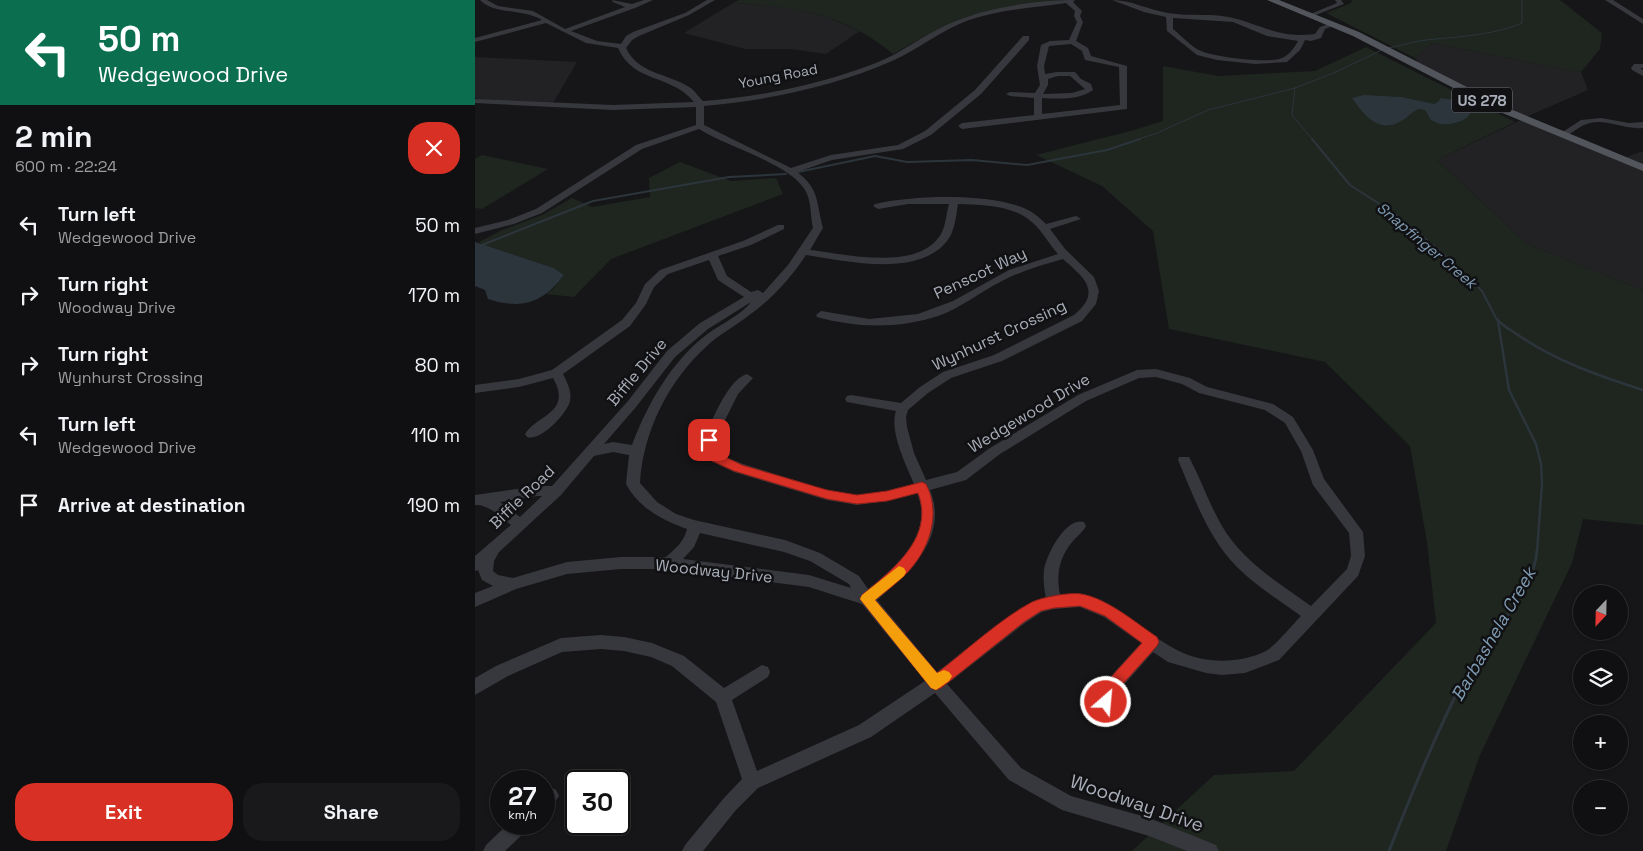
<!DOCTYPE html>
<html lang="en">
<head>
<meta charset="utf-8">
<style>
	:root { --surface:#101012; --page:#19191b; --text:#f1f3f6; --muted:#9c9d9f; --line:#303032; --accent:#d93025 }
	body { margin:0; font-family:"Space Grotesk",sans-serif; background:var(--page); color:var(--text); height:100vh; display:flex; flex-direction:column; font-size:19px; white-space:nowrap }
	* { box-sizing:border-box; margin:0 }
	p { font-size:16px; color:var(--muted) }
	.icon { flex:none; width:28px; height:28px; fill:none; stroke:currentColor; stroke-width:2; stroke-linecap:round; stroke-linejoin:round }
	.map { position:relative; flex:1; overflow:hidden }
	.sheet { display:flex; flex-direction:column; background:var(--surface); width:475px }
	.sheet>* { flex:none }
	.top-card { background:#0b6e4f; color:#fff; overflow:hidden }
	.needle { width:32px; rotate:202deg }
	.controls { position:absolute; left:1098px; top:585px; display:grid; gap:10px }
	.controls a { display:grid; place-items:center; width:55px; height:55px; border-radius:50%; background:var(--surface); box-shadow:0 1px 4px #0004,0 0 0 1px var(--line); font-size:25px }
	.speed { position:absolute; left:15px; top:770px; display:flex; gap:10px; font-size:25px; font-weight:700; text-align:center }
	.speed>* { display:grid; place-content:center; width:65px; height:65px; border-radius:50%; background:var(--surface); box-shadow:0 1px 4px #0004,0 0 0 1px var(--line); line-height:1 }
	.speed small { font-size:12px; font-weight:400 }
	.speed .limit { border:2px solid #111; border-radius:8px; background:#fff; color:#111 }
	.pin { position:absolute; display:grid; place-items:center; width:42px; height:42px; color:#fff; margin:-21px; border-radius:10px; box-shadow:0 2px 8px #0006 }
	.me { position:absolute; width:55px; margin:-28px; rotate:27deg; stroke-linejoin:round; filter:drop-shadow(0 0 4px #0008) }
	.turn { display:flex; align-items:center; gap:18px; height:105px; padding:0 15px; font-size:22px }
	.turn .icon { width:65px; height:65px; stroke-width:2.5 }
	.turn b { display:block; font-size:35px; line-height:42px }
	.round { display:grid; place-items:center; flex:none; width:52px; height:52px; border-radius:20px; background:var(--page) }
	.headline { display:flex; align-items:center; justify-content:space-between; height:85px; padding:0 15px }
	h1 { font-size:30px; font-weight:600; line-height:38px }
	.button { display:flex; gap:10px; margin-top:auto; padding:10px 15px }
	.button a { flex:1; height:58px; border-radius:20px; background:var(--accent); color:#fff; font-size:20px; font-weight:600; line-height:58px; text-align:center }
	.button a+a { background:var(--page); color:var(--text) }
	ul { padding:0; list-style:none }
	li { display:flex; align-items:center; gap:15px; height:70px; padding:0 15px }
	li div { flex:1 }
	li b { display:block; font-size:19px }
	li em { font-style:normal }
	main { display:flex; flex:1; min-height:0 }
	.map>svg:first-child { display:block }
	.built { fill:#222225 }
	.green { fill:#1e261f }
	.water { fill:#2c353c }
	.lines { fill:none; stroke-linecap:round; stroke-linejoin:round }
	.stream-far3 { stroke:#2c353c; stroke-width:1 }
	.stream-far2 { stroke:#2c353c; stroke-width:2 }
	.stream-far1 { stroke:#2c353c; stroke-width:2.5 }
	.stream { stroke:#2c353c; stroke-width:3 }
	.minor { fill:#37383d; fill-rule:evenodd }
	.major { fill:#53555c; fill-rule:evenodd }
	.route { fill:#d93025; stroke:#8d1f18 }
	.slow { fill:#f59e0b }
	.labels { text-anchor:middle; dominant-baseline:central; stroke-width:5; stroke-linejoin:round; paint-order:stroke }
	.far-street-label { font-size:14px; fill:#a8adb8; stroke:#111113 }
	.shield { fill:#111113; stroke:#7b7e86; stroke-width:1 }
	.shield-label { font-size:15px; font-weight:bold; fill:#a8adb8 }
	.far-water-label { font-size:15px; font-style:italic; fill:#7f9bb3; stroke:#111113 }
	.street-label { font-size:16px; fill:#a8adb8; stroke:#111113 }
	.water-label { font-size:18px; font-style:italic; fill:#7f9bb3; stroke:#111113 }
	.near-street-label { font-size:19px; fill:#a8adb8; stroke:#111113 }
</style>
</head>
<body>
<main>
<section class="sheet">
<div class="top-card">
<div class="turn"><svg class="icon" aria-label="left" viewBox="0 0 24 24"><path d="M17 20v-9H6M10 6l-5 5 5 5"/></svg><div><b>50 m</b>Wedgewood Drive</div></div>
</div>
<div class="headline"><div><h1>2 min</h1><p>600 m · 22:24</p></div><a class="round" style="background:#d93025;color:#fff"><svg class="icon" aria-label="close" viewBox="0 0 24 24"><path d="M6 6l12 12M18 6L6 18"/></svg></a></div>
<ul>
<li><svg class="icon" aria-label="left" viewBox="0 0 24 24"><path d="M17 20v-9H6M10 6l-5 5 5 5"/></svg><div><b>Turn left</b><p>Wedgewood Drive</p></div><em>50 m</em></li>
<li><svg class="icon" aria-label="right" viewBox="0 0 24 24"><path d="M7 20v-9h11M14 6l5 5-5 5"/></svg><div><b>Turn right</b><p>Woodway Drive</p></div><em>170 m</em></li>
<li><svg class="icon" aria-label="right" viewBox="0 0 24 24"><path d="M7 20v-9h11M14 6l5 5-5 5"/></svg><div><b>Turn right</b><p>Wynhurst Crossing</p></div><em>80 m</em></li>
<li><svg class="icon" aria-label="left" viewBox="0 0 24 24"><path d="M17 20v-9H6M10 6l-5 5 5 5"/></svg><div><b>Turn left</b><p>Wedgewood Drive</p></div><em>110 m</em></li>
<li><svg class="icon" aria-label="arrive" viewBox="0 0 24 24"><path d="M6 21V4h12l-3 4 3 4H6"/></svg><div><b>Arrive at destination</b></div><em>190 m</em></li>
</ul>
<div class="button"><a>Exit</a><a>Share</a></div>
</section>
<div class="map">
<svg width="1168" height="851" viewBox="0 0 1168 851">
	<rect width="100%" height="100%" fill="#161618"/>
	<!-- built -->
	<g class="built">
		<polygon points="258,3 311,7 350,16 385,31 351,54 315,49 270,49 209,33"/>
		<polygon points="957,43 1106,72 1113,90 1051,117 1149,158 1168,151 1168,290 1052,244 962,160 1050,118 948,69 940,58"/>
		<polygon points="0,57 102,62 77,105 18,103 0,98"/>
	</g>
	<!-- green -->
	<g class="green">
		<path d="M264 0H588L497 15 468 26 418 54C408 46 397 38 386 32 347 9 302 6 258 3Z"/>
		<polygon points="877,0 1085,0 1127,33 1125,49 1106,72 957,43 940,58 851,13 876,3"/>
		<polygon points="891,47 1040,122 962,160 1052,244 1168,290 1168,525 1108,519 1097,563 1005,755 971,851 657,851 739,775 819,771 961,623 952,542 935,446 850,362 694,329 678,231 627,186 561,155 659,130 688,121 688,66 743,76 840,71"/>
		<polygon points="7,155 73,169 7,209 0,208 0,159"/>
		<polygon points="205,162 256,181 301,178 308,194 136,259 99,297 71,294 79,288 89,275 79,268 7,245 4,242 27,230 67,215 97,198 117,207 175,197 174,178"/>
	</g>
	<!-- water -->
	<g class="water">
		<path d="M889 95 926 97 959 104 963 102 966 98 979 100 995 110V114C989 123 970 127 960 122 954 120 954 115 950 110L944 109C938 111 934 116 928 120 904 135 890 116 877 98Z"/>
		<path d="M0 242 79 268 89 275C68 303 47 310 13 299L10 290 0 286Z"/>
	</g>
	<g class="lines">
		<!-- stream-far3 -->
		<g class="stream-far3">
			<path d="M914 48C924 46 934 43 944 41 980 36 1013 37 1047 23V0"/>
			<polyline points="820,88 817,115 838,140"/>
			<polyline points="661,140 682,133 733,110 820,88 861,72 909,49"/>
		</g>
		<!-- stream-far2 -->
		<g class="stream-far2">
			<polyline points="837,139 875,185 920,214 972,257 1007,291 1022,320"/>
			<polyline points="323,172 400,156 432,162 497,160 552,165 632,150 665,139"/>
			<polyline points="7,245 118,201 254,177 311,174"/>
		</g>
		<!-- stream-far1 -->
		<g class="stream-far1">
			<path d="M1022 319C1027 326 1036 330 1043 335 1081 361 1124 376 1168 390"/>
			<polyline points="1023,321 1034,390 1061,444 1066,464 1067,483 1062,552"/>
		</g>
		<!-- stream -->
		<path class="stream" d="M914 851C937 793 960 735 989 679 1008 642 1059 593 1062 551"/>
		<!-- minor -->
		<g class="minor">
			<path d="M5 0H12L23 6 58 11 90 29 150 7 138 2 137 0 157 4 169 0H178L160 8 96 31 122 41 146 44 151 36 158 32 210 13 232 0H240L214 15 164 36 157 40 151 48C163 74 192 73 214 87 220 90 223 97 228 101 286 97 346 84 401 63 426 53 447 36 471 25 508 8 560 0 600 0L598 2 607 11 605 16 608 22 601 41 613 48 616 56 652 66V109L487 129 483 126 487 123 559 115V98L535 96 531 94 535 92 560 93 565 85 562 66 566 45 575 41 594 40 602 22 599 16 600 11 591 3C559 8 525 9 494 20 466 30 444 49 417 61 358 87 293 100 229 106V125L316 168 356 155 423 145 450 131 500 90 548 36H554V40L506 94 456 135 428 149 357 160 322 172C345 189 341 203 348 228L335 250C370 254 440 271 464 237 471 228 471 214 474 204H433L403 209 398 206 400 204C438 195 513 193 549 208 558 212 565 218 571 224L601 216 606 219 575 229 590 249 619 277 624 291 621 304 607 321 527 361 476 378 453 393 433 410 431 417 432 427 439 453 451 480 482 472 515 448 603 395 662 370 681 369 715 378 732 387 798 404 818 417 838 450 849 479 888 532 890 556 883 576 804 660 770 673 747 675 731 673 693 662 678 652 647 687 637 708 631 710 625 708 623 702 635 677 666 643 629 617 605 607 579 609 567 612 550 623 472 684 546 768 596 796 674 818 741 845 744 851H712L674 836 587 810 534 780 460 693 396 737 283 788 261 810 228 851H207L210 845 249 798 267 779 241 702 197 666 176 657 149 651 126 649 87 652 33 676 0 695V678L21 666 86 638 126 635 149 637 177 643 209 656 249 688 287 665 293 667 295 672 293 677 257 700 282 771 384 725 450 681 387 604 334 587 194 569H146L92 574 41 589 0 607V593L18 586 7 580 3 570 0 571V556L36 525C26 517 13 504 0 505V495L62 486H77L153 401 192 351 225 323 269 297 243 280 234 260 193 274 179 287 171 304 155 326 88 374C92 382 97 391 95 401 92 414 65 442 52 437L50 434C61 415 98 413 78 378L44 387 0 393V385L44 379 77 370 147 320 161 303 170 284 185 270 268 241 303 225H309V229L276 245 243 256 252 276 276 292 283 290 288 293 313 265 338 228C335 216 337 201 330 190 314 163 252 147 224 129L167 149 67 213 39 224 0 234V228L33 220 61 209 161 145 221 125V107L138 110 0 103V99L138 105 219 102C195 73 159 84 143 48L111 43 71 23 0 42V38L67 20C46 8 19 15 5 0ZM596 44 607 51 610 60 644 67 645 105 567 114V98C583 99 605 100 618 90L616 84 606 79 600 72H582L570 74 569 66 574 46ZM583 76H595L610 89 597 93 568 94 573 85V79ZM483 204C508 205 539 205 558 223 568 232 574 244 583 254L534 270 478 301 443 314 394 319 346 311 341 315 342 317C382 328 423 329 463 316 486 308 505 292 527 281 546 271 567 265 588 259 608 277 628 291 599 315L519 355 468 372 445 387 426 403 376 395 372 396 370 399 372 402 421 411C414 431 431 465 439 484L412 491 382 495 352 490 268 464 246 455 240 440 263 394 278 378 272 374C252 380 237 422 228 440L236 461 259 472 352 500 382 505 412 501 442 493C459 534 422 566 393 589L384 576 345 553 310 540 219 520 201 514 182 502 165 483C168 431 194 380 233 345 245 334 260 326 273 316 296 300 316 278 331 255 371 261 443 278 472 241 480 231 481 216 483 204ZM276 302C269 313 243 326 231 335 196 362 172 405 157 445L138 442 129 444 161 407 200 357 233 329ZM681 377 707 384 724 393 790 410 810 423 826 451 838 485 874 533 876 556 872 569 836 606C803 582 768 562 747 526 734 504 726 479 714 457H704L703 460C719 497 733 538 762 567 781 586 804 600 826 616 817 625 802 644 791 651 765 664 728 664 702 650 670 634 645 603 608 594 601 592 592 595 585 595 581 575 584 557 598 541 602 536 608 532 611 526L609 522C591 516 571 555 569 570 568 579 569 588 571 598 541 605 489 652 462 672L402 600C435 572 474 537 455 490L491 480 525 454 611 401 664 378ZM138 452 154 455 151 484C164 508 187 520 212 529 209 542 200 549 191 557H146L92 562 38 578 23 575 18 571 19 561 24 552 86 495 119 456ZM62 496H67L45 517 25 502ZM225 533 309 552 335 561 374 584 376 588 334 575 208 559 219 547Z"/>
			<path d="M637 0C656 0 674 10 693 13 715 17 740 12 762 19 793 28 806 38 840 34L845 27 859 22 862 24 850 29 846 38 836 41 830 40 825 50 812 62 780 64 742 60 722 55 692 31 691 17 669 12ZM698 18 758 22 792 36 823 41C820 47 814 55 807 58 794 64 739 57 726 51 715 46 707 36 698 29Z"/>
			<polygon points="860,0 866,0 869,4 838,16 833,15 862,3"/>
			<polygon points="1130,0 1138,0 1168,19 1168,24"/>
			<polygon points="1159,64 1168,64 1168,68 1165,68 1168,70 1168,76 1157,70 1156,68"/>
			<path d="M1126 118 1154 123 1168 122V128C1150 130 1133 119 1115 123 1106 125 1098 132 1090 137L1083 135 1106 120Z"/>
			<polygon points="75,787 81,790 84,796 75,808 69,811 69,790"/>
			<polygon points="33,824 55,824 52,830 30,851 8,851 11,845"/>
		</g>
		<!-- major -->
		<polygon class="major" points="792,0 804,0 884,32 1033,108 1168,164 1168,171 1025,112 878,36"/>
	</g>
	<!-- route -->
	<path class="route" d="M234 436 238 437 246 455 267 465 352 490 382 495 412 491 447 482 451 484C467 515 454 551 430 575 421 584 410 592 400 600L462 673C491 651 525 619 557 602 568 597 595 592 606 594 632 598 661 623 682 637L684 642 682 646 646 686 637 707 631 709 626 707 624 702 636 677 667 643 630 616 605 606 579 608 566 611 549 622 466 688 461 690 456 688 385 599 387 595C417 570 460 538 443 493L412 501 382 504 352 499 259 471 237 461 228 440Z"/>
	<!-- slow -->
	<polygon class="slow" points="424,566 429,568 431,572 429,576 400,600 462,673 469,670 474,672 477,676 474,681 461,690 456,688 385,599 387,595"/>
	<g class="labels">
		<!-- far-street labels -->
		<g class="far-street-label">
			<text transform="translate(303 76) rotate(-11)">Young Road</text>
		</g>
		<!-- shield labels -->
		<rect class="shield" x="977" y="87.5" width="60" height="25" rx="4"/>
		<g class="shield-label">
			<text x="1007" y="100">US 278</text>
		</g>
		<!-- far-water labels -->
		<g class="far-water-label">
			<text transform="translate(952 245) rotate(40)">Snapfinger Creek</text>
		</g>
		<!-- street labels -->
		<g class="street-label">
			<text transform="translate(505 273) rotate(-25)">Penscot Way</text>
			<text transform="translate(524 335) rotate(-25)">Wynhurst Crossing</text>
			<text transform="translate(162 372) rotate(-50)">Biffle Drive</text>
			<text transform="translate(554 413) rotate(-31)">Wedgewood Drive</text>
			<text transform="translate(47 497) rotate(-44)">Biffle Road</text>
			<text transform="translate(239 571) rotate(6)">Woodway Drive</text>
		</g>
		<!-- water labels -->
		<g class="water-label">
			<text transform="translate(1018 634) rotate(-60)">Barbashela Creek</text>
		</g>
		<!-- near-street labels -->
		<g class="near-street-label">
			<text transform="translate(662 803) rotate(19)">Woodway Drive</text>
		</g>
	</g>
</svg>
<div class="controls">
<a><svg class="needle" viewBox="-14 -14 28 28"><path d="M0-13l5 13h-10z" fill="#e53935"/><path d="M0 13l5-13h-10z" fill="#9c9d9f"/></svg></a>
<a><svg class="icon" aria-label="layers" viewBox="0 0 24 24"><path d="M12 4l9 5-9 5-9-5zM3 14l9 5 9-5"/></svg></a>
<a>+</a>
<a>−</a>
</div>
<div class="speed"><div>27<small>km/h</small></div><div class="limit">30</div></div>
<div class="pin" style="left:234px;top:440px;background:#d93025"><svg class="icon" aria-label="arrive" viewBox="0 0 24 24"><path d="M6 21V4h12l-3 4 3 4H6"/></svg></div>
<svg class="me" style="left:631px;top:702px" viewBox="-20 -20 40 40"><circle r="17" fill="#d93025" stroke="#fff" stroke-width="3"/><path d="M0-11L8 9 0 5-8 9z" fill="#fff"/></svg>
</div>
</main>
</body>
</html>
